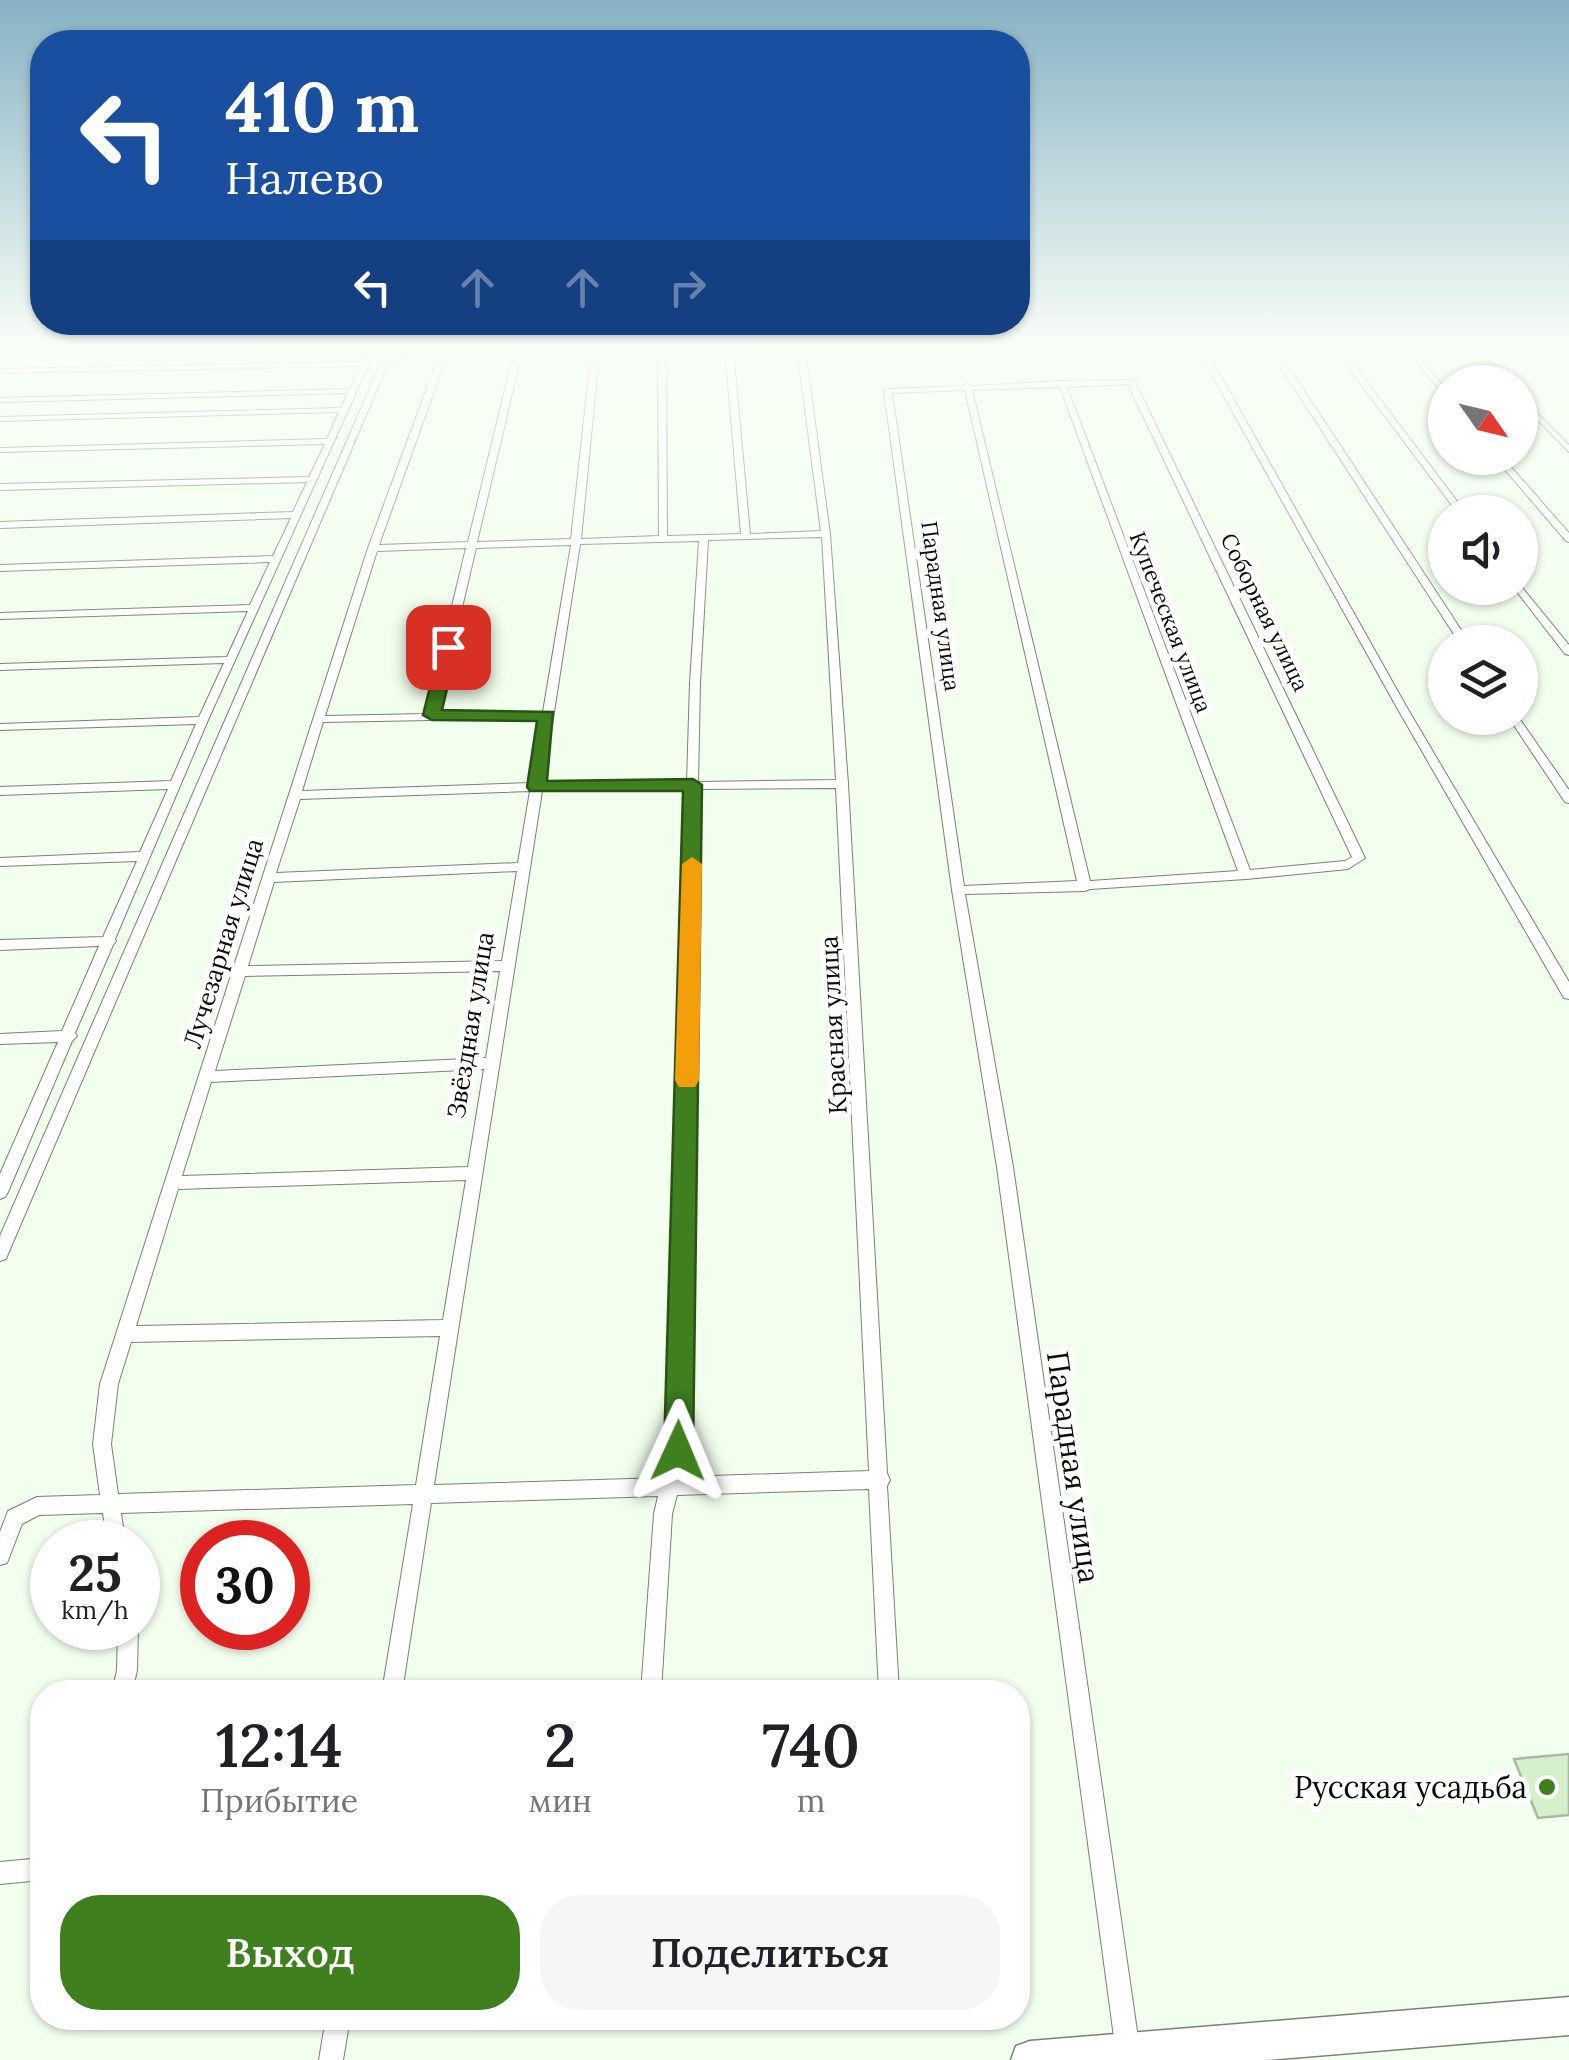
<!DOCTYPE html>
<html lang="ru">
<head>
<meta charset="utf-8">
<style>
	:root { --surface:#fff; --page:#f6f6f6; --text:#202124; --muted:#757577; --accent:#3f7f1e }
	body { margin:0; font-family:Lora,serif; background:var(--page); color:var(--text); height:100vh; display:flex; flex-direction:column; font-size:38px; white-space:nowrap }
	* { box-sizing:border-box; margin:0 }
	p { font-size:32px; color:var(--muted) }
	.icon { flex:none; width:55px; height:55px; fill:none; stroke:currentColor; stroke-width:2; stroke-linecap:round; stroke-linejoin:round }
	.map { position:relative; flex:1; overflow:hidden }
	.panel { position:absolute; left:30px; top:1680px; width:1000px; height:350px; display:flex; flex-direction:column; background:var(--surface); border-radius:40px; box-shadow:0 2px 8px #0004 }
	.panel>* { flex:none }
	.guide { position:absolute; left:30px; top:30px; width:1000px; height:305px; border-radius:40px; box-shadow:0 2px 8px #0004; background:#1a4fa0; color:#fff; overflow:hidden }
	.needle { width:65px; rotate:124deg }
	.tools { position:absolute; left:1428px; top:365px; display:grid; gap:20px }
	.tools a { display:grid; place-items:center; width:110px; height:110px; border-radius:50%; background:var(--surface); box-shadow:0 2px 8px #0004; font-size:50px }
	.speed { position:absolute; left:30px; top:1520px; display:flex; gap:20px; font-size:50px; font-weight:700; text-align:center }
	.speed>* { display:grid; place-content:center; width:130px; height:130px; border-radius:50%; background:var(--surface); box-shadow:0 2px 8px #0004; line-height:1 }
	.speed small { font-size:25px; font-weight:400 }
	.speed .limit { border:15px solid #d22; background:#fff; color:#111 }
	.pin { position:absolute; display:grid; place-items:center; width:85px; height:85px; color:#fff; margin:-42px; border-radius:20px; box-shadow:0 5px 15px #0006 }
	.me { position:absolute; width:110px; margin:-55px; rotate:1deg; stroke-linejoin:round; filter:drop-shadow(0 0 8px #0008) }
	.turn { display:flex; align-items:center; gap:35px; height:210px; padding:0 30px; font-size:45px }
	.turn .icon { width:130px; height:130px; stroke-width:2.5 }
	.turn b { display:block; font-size:70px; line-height:85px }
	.lanes { display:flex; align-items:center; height:95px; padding:0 30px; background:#0003; justify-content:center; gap:50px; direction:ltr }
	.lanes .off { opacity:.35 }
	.eta { display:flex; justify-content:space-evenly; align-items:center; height:170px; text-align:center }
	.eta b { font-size:60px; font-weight:600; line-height:70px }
	.button { display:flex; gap:20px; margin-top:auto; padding:20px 30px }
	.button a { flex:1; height:115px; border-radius:40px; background:var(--accent); color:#fff; font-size:40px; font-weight:600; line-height:115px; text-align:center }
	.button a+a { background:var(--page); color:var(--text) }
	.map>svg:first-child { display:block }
	.building { fill:#d5f0cb; stroke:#a8bba0; stroke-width:2.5 }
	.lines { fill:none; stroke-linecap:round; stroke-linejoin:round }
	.street-casing { stroke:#74866d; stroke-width:2 }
	.primary-casing { stroke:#74866d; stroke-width:3 }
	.street { fill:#fff; fill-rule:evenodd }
	.primary { fill:#fff; fill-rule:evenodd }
	.route { fill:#3f7f1e; stroke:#295314; stroke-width:2.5 }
	.slow { fill:#f59e0b }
	.poi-dot { fill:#3f7f1e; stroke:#fff; stroke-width:4 }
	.labels { text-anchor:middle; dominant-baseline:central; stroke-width:10; stroke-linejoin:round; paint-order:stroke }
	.far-street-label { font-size:22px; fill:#080e06; stroke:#fff }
	.street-label { font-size:25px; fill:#080e06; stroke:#fff }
	.near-street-label { font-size:30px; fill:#080e06; stroke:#fff }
	.near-poi-label { font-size:30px; fill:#080e06; stroke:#fff; text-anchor:end }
</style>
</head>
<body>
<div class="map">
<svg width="1569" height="2060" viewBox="0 0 1569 2060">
	<rect width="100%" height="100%" fill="#f2ffee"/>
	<!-- building -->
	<polygon class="building" points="1569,1754 1569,1815 1538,1818 1514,1759"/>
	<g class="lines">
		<defs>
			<g id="street">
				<polygon points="369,346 377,346 208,720 115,939 116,941 113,945 75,1033 77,1036 72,1041 8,1192 5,1197 0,1199 0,1174 58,1042 0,1044 0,1034 62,1031 99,946 0,950 0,940 103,937 137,861 0,866 0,858 140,852 168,789 0,795 0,787 171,781 196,724 0,730 0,724 199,717 224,663 0,670 0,664 227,657 248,611 0,619 0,613 250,605 270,562 0,571 0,565 273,556 291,518 0,528 0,522 293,512 307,482 0,490 0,484 309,477 325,444 0,452 0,448 327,439 339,412 0,421 0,417 341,408 348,393 0,402 0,398 350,389 360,366 0,373 0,369 362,362"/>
				<polygon points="1196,346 1204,346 1406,706 1569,982 1569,999 1564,998 1396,706"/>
				<polygon points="1267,346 1275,346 1469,642 1459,642"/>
				<polygon points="1332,346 1340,346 1465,512 1457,512"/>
				<polygon points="1402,346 1410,346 1445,388 1445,395"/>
				<polygon points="407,352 414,354 387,366 8,1254 6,1259 0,1261 0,1236 380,365"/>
				<path d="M802 354 806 356 830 534 848 784 887 1473 890 1480 887 1486 899 1692H879L869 1489 677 1495 672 1514 661 1692H641L654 1514 658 1496 431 1503 402 1692H382L413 1504 121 1513 125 1542H107L103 1513 39 1515 22 1524 7 1563 0 1565V1532L8 1511 37 1497 100 1495 93 1444 100 1384 368 548 435 366 439 364 443 366 379 545 468 542 511 364 515 362 519 364 477 542 571 539 590 365 594 363 598 365 581 539 659 536 658 362 662 360 666 362 667 536 741 534 726 360 730 358 734 360 750 534 821 531 798 356ZM822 537 836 780 698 782 700 683 708 540ZM699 541 690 683 687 782 543 783 580 544ZM571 545 543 712 437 714 476 548ZM466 548 426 714 325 716 377 551ZM542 718 531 783 302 791 323 722ZM836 788 869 1471 681 1477 687 1451 698 789ZM687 789 669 1451 663 1478 434 1485 542 791ZM530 791 518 863 276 873 300 799ZM517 871 502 961 248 966 274 882ZM500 971 486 1058 215 1071 245 976ZM484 1069 468 1167 182 1176 211 1082ZM466 1180 443 1320 136 1326 178 1189ZM440 1336 416 1485 118 1494 111 1444 118 1384 131 1342Z"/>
				<polygon points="1485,362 1491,362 1509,382 1502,382 1485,366"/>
				<path d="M1134 380 1365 858 1348 869 1246 879 1090 889 1085 891 965 894 1013 1167 1140 2052 1137 2060H1119L1116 2052 997 1167 952 890 884 391 888 389 963 386 967 383 971 386 1062 381ZM1128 384 1352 857 1345 861 1250 870 1067 387ZM1060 387 1238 871 1090 881 972 390ZM965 390 1077 881 964 886 892 393Z"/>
				<polygon points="1520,396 1569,445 1569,452 1520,402"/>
				<polygon points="1495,458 1503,458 1569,533 1569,542 1566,541"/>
				<polygon points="1520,585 1569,645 1569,655 1565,654 1514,588 1520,588"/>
				<polygon points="1509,718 1519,718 1569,790 1569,803 1565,802"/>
				<polygon points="118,1628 138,1628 137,1670 132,1692 112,1692 117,1670"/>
				<polygon points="42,1858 42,1880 0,1884 0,1862"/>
				<polygon points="326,2018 350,2018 343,2060 319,2060"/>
			</g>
			<polygon id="primary" points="1569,1997 1569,2035 1266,2060 1011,2060 1016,2046 1030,2041"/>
		</defs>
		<!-- street casing -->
		<use href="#street" class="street-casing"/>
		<!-- primary casing -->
		<use href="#primary" class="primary-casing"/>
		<!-- street -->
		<use href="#street" class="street"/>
		<!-- primary -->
		<use href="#primary" class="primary"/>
	</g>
	<!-- sky -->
	<linearGradient id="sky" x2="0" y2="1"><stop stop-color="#87b2c4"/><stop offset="0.55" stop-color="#f9fff7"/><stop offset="1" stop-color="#f9fff7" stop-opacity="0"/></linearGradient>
	<rect width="1569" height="634" fill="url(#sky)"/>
	<!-- route -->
	<polygon class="route" points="448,642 457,647 442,710 553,712 547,781 693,779 702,785 693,1451 689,1462 678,1466 668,1462 664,1451 683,791 530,791 527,787 537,721 432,720 423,715 440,647"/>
	<!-- slow -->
	<polygon class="slow" points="692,857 702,864 699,1080 695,1087 679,1087 675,1080 682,864"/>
	<!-- markers -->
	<circle class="poi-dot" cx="1547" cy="1787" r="10"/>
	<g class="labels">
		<!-- far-street labels -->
		<g class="far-street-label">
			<text transform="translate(941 606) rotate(82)">Парадная улица</text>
			<text transform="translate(1265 612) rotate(64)">Соборная улица</text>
			<text transform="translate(1171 622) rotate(69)">Купеческая улица</text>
		</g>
		<!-- street labels -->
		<g class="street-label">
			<text transform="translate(223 943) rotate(-73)">Лучезарная улица</text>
			<text transform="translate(470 1025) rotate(-81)">Звёздная улица</text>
			<text transform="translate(833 1025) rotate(-93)">Красная улица</text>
		</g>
		<!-- near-street labels -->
		<g class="near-street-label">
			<text transform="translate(1074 1467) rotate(82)">Парадная улица</text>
		</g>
		<!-- near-poi labels -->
		<g class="near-poi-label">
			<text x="1527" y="1787">Русская усадьба</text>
		</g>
	</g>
</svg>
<div class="tools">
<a><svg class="needle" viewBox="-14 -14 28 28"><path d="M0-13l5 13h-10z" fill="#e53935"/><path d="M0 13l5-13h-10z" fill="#757577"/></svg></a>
<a><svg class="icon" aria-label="sound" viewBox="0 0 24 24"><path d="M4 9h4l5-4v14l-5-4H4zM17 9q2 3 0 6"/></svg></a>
<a><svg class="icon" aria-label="layers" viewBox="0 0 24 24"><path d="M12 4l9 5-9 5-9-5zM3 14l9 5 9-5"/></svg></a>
</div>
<div class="speed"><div>25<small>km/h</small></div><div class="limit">30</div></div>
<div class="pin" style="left:448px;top:647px;background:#d93025"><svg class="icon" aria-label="arrive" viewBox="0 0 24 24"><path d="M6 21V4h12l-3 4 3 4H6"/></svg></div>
<svg class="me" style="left:678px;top:1451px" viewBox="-20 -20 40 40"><path d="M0-17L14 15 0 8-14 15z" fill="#3f7f1e" stroke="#fff" stroke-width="4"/></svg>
<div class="guide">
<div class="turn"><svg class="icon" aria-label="left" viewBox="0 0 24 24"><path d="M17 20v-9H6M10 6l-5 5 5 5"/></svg><div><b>410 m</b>Налево</div></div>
<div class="lanes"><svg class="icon" aria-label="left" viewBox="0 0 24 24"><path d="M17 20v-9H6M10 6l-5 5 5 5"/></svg><svg class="icon off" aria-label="ahead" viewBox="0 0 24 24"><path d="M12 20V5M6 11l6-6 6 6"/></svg><svg class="icon off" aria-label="ahead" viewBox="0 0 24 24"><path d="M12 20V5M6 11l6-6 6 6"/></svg><svg class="icon off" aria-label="right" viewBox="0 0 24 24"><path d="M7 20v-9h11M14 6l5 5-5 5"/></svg></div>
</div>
<section class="panel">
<div class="eta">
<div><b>12:14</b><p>Прибытие</p></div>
<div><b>2</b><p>мин</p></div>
<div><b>740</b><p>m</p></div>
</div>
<div class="button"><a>Выход</a><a>Поделиться</a></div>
</section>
</div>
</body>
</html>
